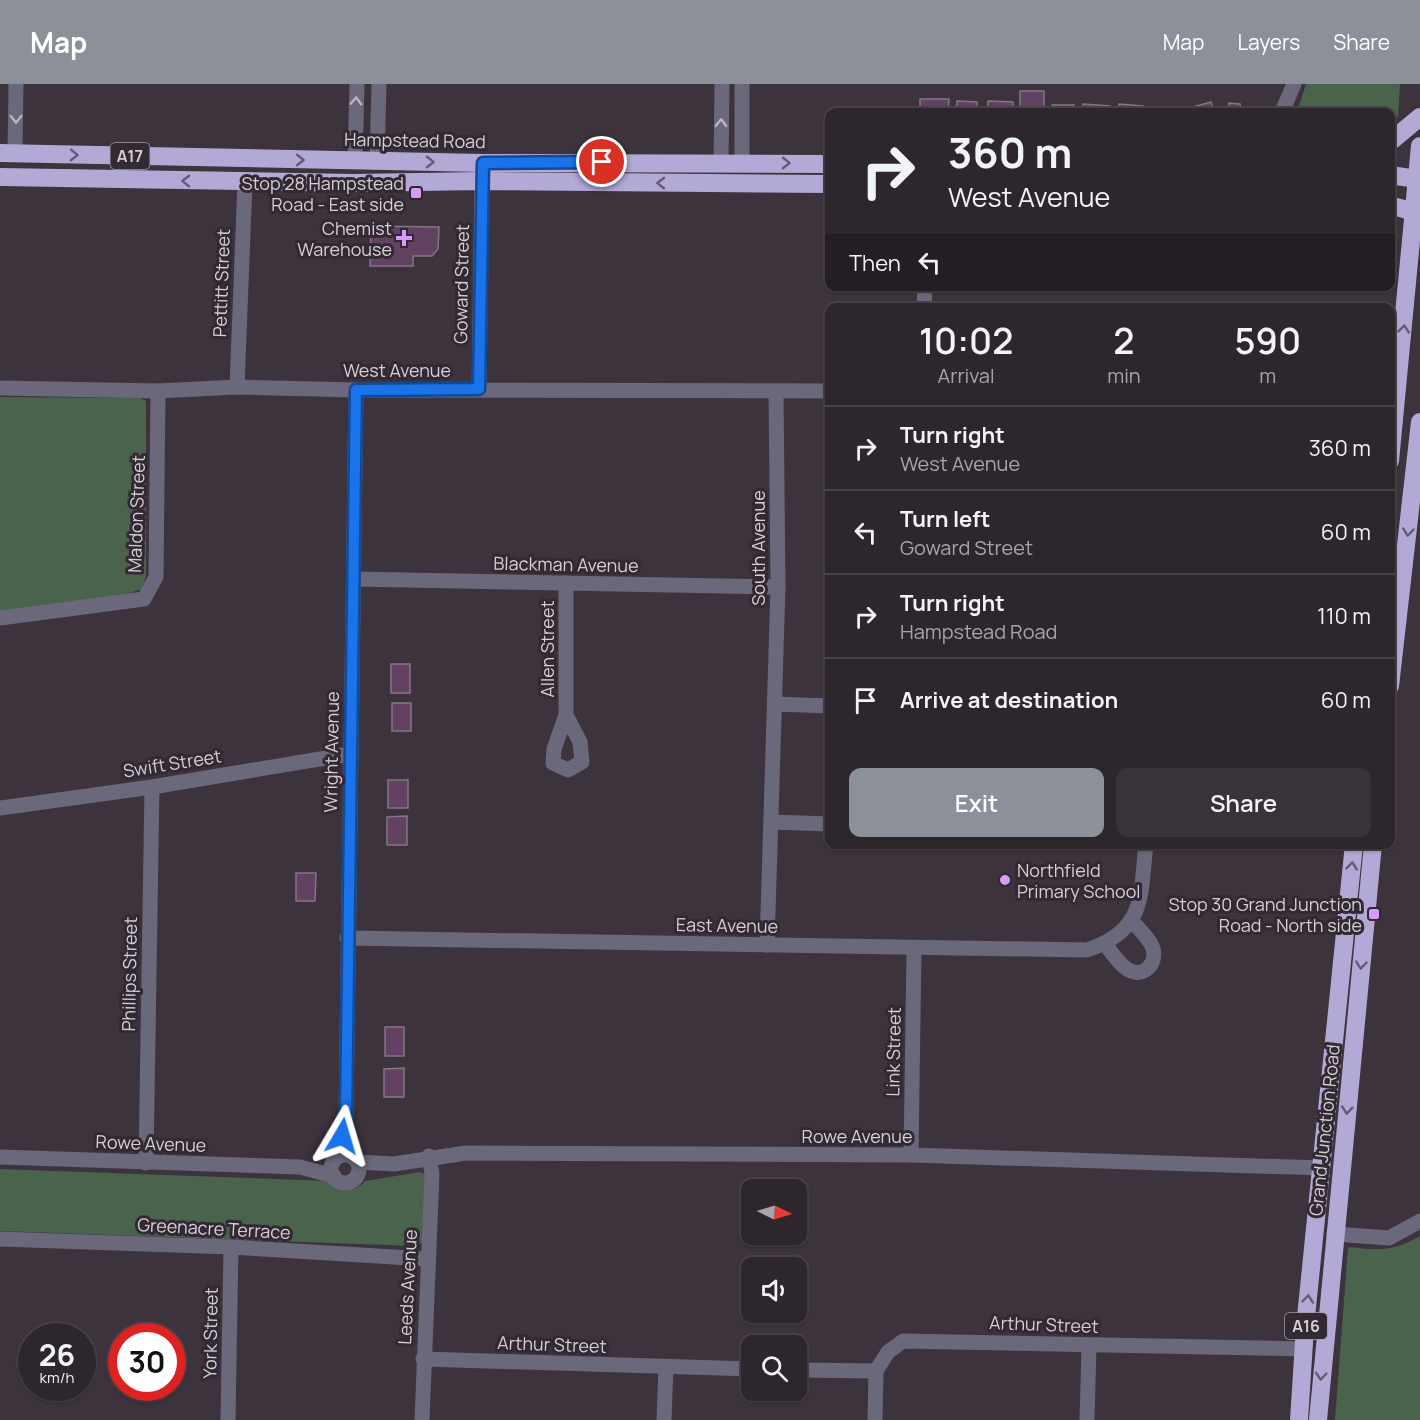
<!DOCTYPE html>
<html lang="en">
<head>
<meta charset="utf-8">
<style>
	:root { --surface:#2d262d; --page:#393239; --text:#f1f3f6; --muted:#a7a5aa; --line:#484349; --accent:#8c9099 }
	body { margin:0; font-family:Manrope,sans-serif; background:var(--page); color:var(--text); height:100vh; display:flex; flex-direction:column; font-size:22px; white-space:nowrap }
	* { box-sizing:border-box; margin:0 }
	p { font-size:20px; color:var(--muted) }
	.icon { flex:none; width:33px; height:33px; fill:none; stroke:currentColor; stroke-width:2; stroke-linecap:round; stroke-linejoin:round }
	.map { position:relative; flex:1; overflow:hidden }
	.sheet { position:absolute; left:825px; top:219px; width:570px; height:546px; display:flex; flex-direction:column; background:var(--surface); border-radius:12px; box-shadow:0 2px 4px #0004,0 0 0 2px var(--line) }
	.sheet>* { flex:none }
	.top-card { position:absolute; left:825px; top:24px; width:570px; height:183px; border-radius:12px; box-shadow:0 2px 4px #0004,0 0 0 2px var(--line); background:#2d262d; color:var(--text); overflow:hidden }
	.needle { width:39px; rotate:95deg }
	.buttons { position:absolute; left:741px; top:1095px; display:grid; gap:12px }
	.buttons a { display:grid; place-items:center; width:66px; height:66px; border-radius:12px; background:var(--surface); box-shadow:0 2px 4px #0004,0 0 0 2px var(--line); font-size:30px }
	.speed { position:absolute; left:18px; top:1239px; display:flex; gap:12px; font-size:30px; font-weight:700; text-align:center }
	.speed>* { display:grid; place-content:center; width:78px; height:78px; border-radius:50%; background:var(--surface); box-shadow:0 2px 4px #0004,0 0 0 2px var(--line); line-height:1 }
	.speed small { font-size:15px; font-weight:400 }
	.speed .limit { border:9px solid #d22; background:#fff; color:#111 }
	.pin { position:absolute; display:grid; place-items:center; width:51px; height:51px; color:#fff; margin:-26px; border:3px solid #fff; border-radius:50%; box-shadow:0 2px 6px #0007 }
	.me { position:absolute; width:66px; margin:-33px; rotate:7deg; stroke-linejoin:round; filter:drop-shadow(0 0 4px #0008) }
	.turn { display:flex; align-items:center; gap:21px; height:126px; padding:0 24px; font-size:27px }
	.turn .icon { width:78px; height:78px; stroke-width:2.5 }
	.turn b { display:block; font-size:42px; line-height:51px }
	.then { display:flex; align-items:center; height:57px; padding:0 24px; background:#0003; gap:12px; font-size:22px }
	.eta { display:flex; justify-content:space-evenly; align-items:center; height:102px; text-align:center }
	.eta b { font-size:36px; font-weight:600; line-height:42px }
	.cta { display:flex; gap:12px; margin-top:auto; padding:12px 24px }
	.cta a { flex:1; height:69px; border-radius:12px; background:var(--accent); color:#fff; font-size:24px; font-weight:600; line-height:69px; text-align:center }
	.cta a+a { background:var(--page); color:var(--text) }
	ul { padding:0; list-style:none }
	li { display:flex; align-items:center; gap:18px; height:84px; padding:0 24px; border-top:2px solid var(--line) }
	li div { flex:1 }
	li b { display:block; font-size:22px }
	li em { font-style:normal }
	header { display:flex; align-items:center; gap:36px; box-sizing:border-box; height:84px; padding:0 30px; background:var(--accent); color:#fff }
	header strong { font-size:28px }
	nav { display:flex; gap:33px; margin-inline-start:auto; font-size:21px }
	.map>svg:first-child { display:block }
	.green { fill:#4a634d }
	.building { fill:#624162; stroke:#817781; stroke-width:1.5 }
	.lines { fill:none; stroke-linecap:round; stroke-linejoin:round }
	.minor { stroke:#6b687b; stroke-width:15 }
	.highway { stroke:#b2a9d7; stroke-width:18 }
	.oneway { stroke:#bab5be }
	.oneway2 { stroke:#655c74 }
	.route-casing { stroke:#114b97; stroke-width:15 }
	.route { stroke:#1a73e8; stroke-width:10 }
	.poi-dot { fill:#d69bfa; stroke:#322932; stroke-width:2 }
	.labels { text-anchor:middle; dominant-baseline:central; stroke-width:6; stroke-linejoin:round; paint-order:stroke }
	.shield { fill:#322932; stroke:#a49da4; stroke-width:1.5 }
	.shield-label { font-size:16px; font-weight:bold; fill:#d5cfd5 }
	.street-label { font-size:18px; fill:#d5cfd5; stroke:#322932 }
	.poi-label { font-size:18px; fill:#d5cfd5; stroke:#322932; text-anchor:end }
</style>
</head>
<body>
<header>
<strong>Map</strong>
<nav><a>Map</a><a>Layers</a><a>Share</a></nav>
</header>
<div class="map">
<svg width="1420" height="1336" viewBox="0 0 1420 1336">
	<rect width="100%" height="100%" fill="#3c333c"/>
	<!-- green -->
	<g class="green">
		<polygon points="1306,0 1400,0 1398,33 1391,40 1390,28 1297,28"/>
		<polygon points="0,313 140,314 146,317 146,492 142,505 115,514 0,530"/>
		<path d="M0 1085 328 1097C342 1102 352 1112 365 1097L420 1088 426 1091 422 1159 415 1162 0 1147Z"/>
		<path d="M1420 1152V1336H1335L1348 1163C1378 1166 1393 1168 1420 1152Z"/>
	</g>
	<!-- building -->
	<g class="building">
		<rect x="1020" y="7" width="24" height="21"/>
		<polygon points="920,15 949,15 948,28 924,28 920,27"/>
		<polygon points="957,17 977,18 977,28 956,28"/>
		<polygon points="988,17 1013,18 1013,28 987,28"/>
		<polygon points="1211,18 1214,28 1190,28 1189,24"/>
		<polygon points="1229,19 1240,20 1241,28 1228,28"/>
		<polygon points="1083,20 1110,22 1109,28 1083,28"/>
		<polygon points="1119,20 1143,22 1143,28 1118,28"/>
		<rect x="1052" y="21" width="22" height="7"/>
		<polygon points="371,142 439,143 438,165 432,172 413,172 413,182 370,182"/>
		<rect x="391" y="580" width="19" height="29"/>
		<rect x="392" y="619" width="19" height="28"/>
		<rect x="388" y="696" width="20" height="28"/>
		<polygon points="407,732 407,761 387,761 387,733"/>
		<polygon points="296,789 316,789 315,817 296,817"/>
		<rect x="385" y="943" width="19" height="29"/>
		<polygon points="404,984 404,1013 384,1013 384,985"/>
	</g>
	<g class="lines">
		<!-- minor -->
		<g class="minor">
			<polyline points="742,0 742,78"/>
			<polyline points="1282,28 1294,0"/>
			<polyline points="15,69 16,0"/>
			<polyline points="355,77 357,0"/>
			<polyline points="377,77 379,0"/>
			<polyline points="721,78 722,0"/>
			<polyline points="924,224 925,202"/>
			<polyline points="237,303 245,98"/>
			<polyline points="0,304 158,307 237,303 356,306 830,307"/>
			<polyline points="479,305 482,97"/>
			<polyline points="354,495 778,503"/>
			<polyline points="0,534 144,515 156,493 158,307"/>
			<polyline points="775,620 830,622"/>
			<polyline points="566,631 580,658 582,678 568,686 553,679 554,665 566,631 566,499"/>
			<polyline points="0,724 152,703 350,670"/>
			<polyline points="771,738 830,740"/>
			<path d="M347 854 1087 866C1146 846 1140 813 1146 760"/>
			<path d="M1105 860C1111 868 1119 880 1127 885 1144 896 1159 878 1152 862 1148 853 1137 843 1131 836"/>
			<polyline points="767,861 778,503 776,307"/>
			<polyline points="911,1071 914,866"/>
			<circle cx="345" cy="1085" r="14"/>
			<polyline points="339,1072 346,1031 356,306"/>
			<polyline points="0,1073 300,1083 334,1092"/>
			<polyline points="357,1078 394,1080 466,1069 911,1071 1322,1084"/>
			<polyline points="146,1079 152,703"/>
			<polyline points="1334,1150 1389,1154 1420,1137"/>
			<polyline points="0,1155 231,1163 427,1175"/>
			<polyline points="423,1275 752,1285"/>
			<polyline points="796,1286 876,1287 888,1268 903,1257 1304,1265"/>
			<polyline points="228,1336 231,1163"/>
			<polyline points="422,1336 432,1090 429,1072"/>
			<polyline points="664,1336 666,1283"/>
			<polyline points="875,1336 876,1287"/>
			<polyline points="1087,1336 1089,1262"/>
		</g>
		<!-- highway -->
		<g class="highway">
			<polyline points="1390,58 1420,33"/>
			<polyline points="0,69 483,79 830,80"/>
			<polyline points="1390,91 1417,95"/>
			<polyline points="0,93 354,99 482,97 830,100"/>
			<polyline points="1390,121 1420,130"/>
			<polyline points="1390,377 1420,62"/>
			<polyline points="1390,602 1420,338"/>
			<polyline points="1299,1336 1305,1243 1354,760"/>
			<polyline points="1318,1336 1373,760"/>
		</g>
	</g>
	<!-- one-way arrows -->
	<defs><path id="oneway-chevron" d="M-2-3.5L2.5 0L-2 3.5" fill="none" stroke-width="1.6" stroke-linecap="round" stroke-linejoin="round" transform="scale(1.5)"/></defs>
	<g class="oneway">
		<use href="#oneway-chevron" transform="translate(356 17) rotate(-88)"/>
		<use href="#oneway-chevron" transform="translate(16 35) rotate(90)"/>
		<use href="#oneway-chevron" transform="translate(721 39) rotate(-89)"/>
	</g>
	<g class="oneway2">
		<use href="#oneway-chevron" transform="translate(74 71) rotate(1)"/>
		<use href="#oneway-chevron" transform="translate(300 76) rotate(1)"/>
		<use href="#oneway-chevron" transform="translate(430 78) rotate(1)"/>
		<use href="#oneway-chevron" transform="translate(786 79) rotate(1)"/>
		<use href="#oneway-chevron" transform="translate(186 97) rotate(-179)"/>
		<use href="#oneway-chevron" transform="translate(661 99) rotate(-179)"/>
		<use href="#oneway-chevron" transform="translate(1404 245) rotate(-84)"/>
		<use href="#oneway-chevron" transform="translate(1408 448) rotate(96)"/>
		<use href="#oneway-chevron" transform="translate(1352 782) rotate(-84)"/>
		<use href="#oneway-chevron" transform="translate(1361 881) rotate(96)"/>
		<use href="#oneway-chevron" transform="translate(1347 1026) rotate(96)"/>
		<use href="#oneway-chevron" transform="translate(1308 1215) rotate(-84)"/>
		<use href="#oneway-chevron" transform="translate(1321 1292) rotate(95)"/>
	</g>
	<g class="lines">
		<defs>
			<polyline id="route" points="342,1052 346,1031 356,306 479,305 483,79 602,78"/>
		</defs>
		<!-- route casing -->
		<use href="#route" class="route-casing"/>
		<!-- route -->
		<use href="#route" class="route"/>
	</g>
	<!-- markers -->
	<g class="poi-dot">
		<rect x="410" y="103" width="12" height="12" rx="3"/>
		<path d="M401 145h6v6h6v6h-6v6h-6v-6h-6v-6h6z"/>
		<circle cx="1005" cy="796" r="6"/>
		<rect x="1368" y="824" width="12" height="12" rx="3"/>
	</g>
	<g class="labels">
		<!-- shield labels -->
		<g class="shield">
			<rect x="110.5" y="59" width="39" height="26" rx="4.5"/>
			<rect x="1285" y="1229" width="42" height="26" rx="4.5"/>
		</g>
		<g class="shield-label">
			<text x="130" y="72">A17</text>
			<text x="1306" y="1242">A16</text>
		</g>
		<!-- street labels -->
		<g class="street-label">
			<text transform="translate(415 56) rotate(1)">Hampstead Road</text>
			<text transform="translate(221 199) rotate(-88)">Pettitt Street</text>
			<text transform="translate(461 200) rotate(-89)">Goward Street</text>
			<text x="397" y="286">West Avenue</text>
			<text transform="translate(136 430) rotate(-88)">Maldon Street</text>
			<text transform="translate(758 464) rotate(-90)">South Avenue</text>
			<text transform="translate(566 480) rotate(1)">Blackman Avenue</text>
			<text transform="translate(547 565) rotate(-90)">Allen Street</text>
			<text transform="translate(331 668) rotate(-89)">Wright Avenue</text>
			<text transform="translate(172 679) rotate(-9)">Swift Street</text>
			<text transform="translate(727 841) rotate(1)">East Avenue</text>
			<text transform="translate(129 890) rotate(-89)">Phillips Street</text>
			<text transform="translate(893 968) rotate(-89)">Link Street</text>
			<text transform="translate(1324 1046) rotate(-84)">Grand Junction Road</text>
			<text x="857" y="1052">Rowe Avenue</text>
			<text transform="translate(151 1059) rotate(2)">Rowe Avenue</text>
			<text transform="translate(214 1144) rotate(3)">Greenacre Terrace</text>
			<text transform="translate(407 1203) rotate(-87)">Leeds Avenue</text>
			<text transform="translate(1044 1240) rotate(2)">Arthur Street</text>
			<text transform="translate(210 1249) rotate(-89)">York Street</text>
			<text transform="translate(552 1260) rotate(2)">Arthur Street</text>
		</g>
		<!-- poi labels -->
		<g class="poi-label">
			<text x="404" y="99">Stop 28 Hampstead<tspan x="404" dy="21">Road - East side</tspan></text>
			<text x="392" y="144">Chemist<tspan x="392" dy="21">Warehouse</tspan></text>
			<text x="1017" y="786" text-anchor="start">Northfield<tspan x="1017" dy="21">Primary School</tspan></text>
			<text x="1362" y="820">Stop 30 Grand Junction<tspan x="1362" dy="21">Road - North side</tspan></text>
		</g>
	</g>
</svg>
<div class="buttons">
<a><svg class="needle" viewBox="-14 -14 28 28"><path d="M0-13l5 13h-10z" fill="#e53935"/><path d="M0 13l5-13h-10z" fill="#a7a5aa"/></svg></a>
<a><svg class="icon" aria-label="sound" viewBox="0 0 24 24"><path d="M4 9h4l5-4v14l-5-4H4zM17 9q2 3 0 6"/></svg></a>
<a><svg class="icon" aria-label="search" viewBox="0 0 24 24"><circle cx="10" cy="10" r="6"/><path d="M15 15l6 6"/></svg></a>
</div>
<div class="speed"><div>26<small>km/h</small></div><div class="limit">30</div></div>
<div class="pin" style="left:602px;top:78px;background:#d93025"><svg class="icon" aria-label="arrive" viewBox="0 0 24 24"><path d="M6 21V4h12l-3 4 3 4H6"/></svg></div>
<svg class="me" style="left:342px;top:1052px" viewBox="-20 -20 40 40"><path d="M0-17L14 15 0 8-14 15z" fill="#1a73e8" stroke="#fff" stroke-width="4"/></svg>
<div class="top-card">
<div class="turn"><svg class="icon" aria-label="right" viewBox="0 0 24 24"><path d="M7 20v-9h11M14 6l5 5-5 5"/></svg><div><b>360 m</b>West Avenue</div></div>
<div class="then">Then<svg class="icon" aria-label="left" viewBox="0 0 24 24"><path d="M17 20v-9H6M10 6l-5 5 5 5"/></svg></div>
</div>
<section class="sheet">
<div class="eta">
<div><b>10:02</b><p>Arrival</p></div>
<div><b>2</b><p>min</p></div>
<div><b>590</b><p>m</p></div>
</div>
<ul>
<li><svg class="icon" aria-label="right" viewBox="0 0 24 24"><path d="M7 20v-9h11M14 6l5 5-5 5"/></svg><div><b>Turn right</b><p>West Avenue</p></div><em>360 m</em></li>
<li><svg class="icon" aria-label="left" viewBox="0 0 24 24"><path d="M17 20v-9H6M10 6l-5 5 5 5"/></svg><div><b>Turn left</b><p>Goward Street</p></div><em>60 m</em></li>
<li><svg class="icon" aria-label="right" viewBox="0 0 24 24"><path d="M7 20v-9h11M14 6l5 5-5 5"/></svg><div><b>Turn right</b><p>Hampstead Road</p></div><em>110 m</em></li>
<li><svg class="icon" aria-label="arrive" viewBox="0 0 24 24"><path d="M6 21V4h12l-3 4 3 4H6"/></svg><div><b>Arrive at destination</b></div><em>60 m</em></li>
</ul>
<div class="cta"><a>Exit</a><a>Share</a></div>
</section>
</div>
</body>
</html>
